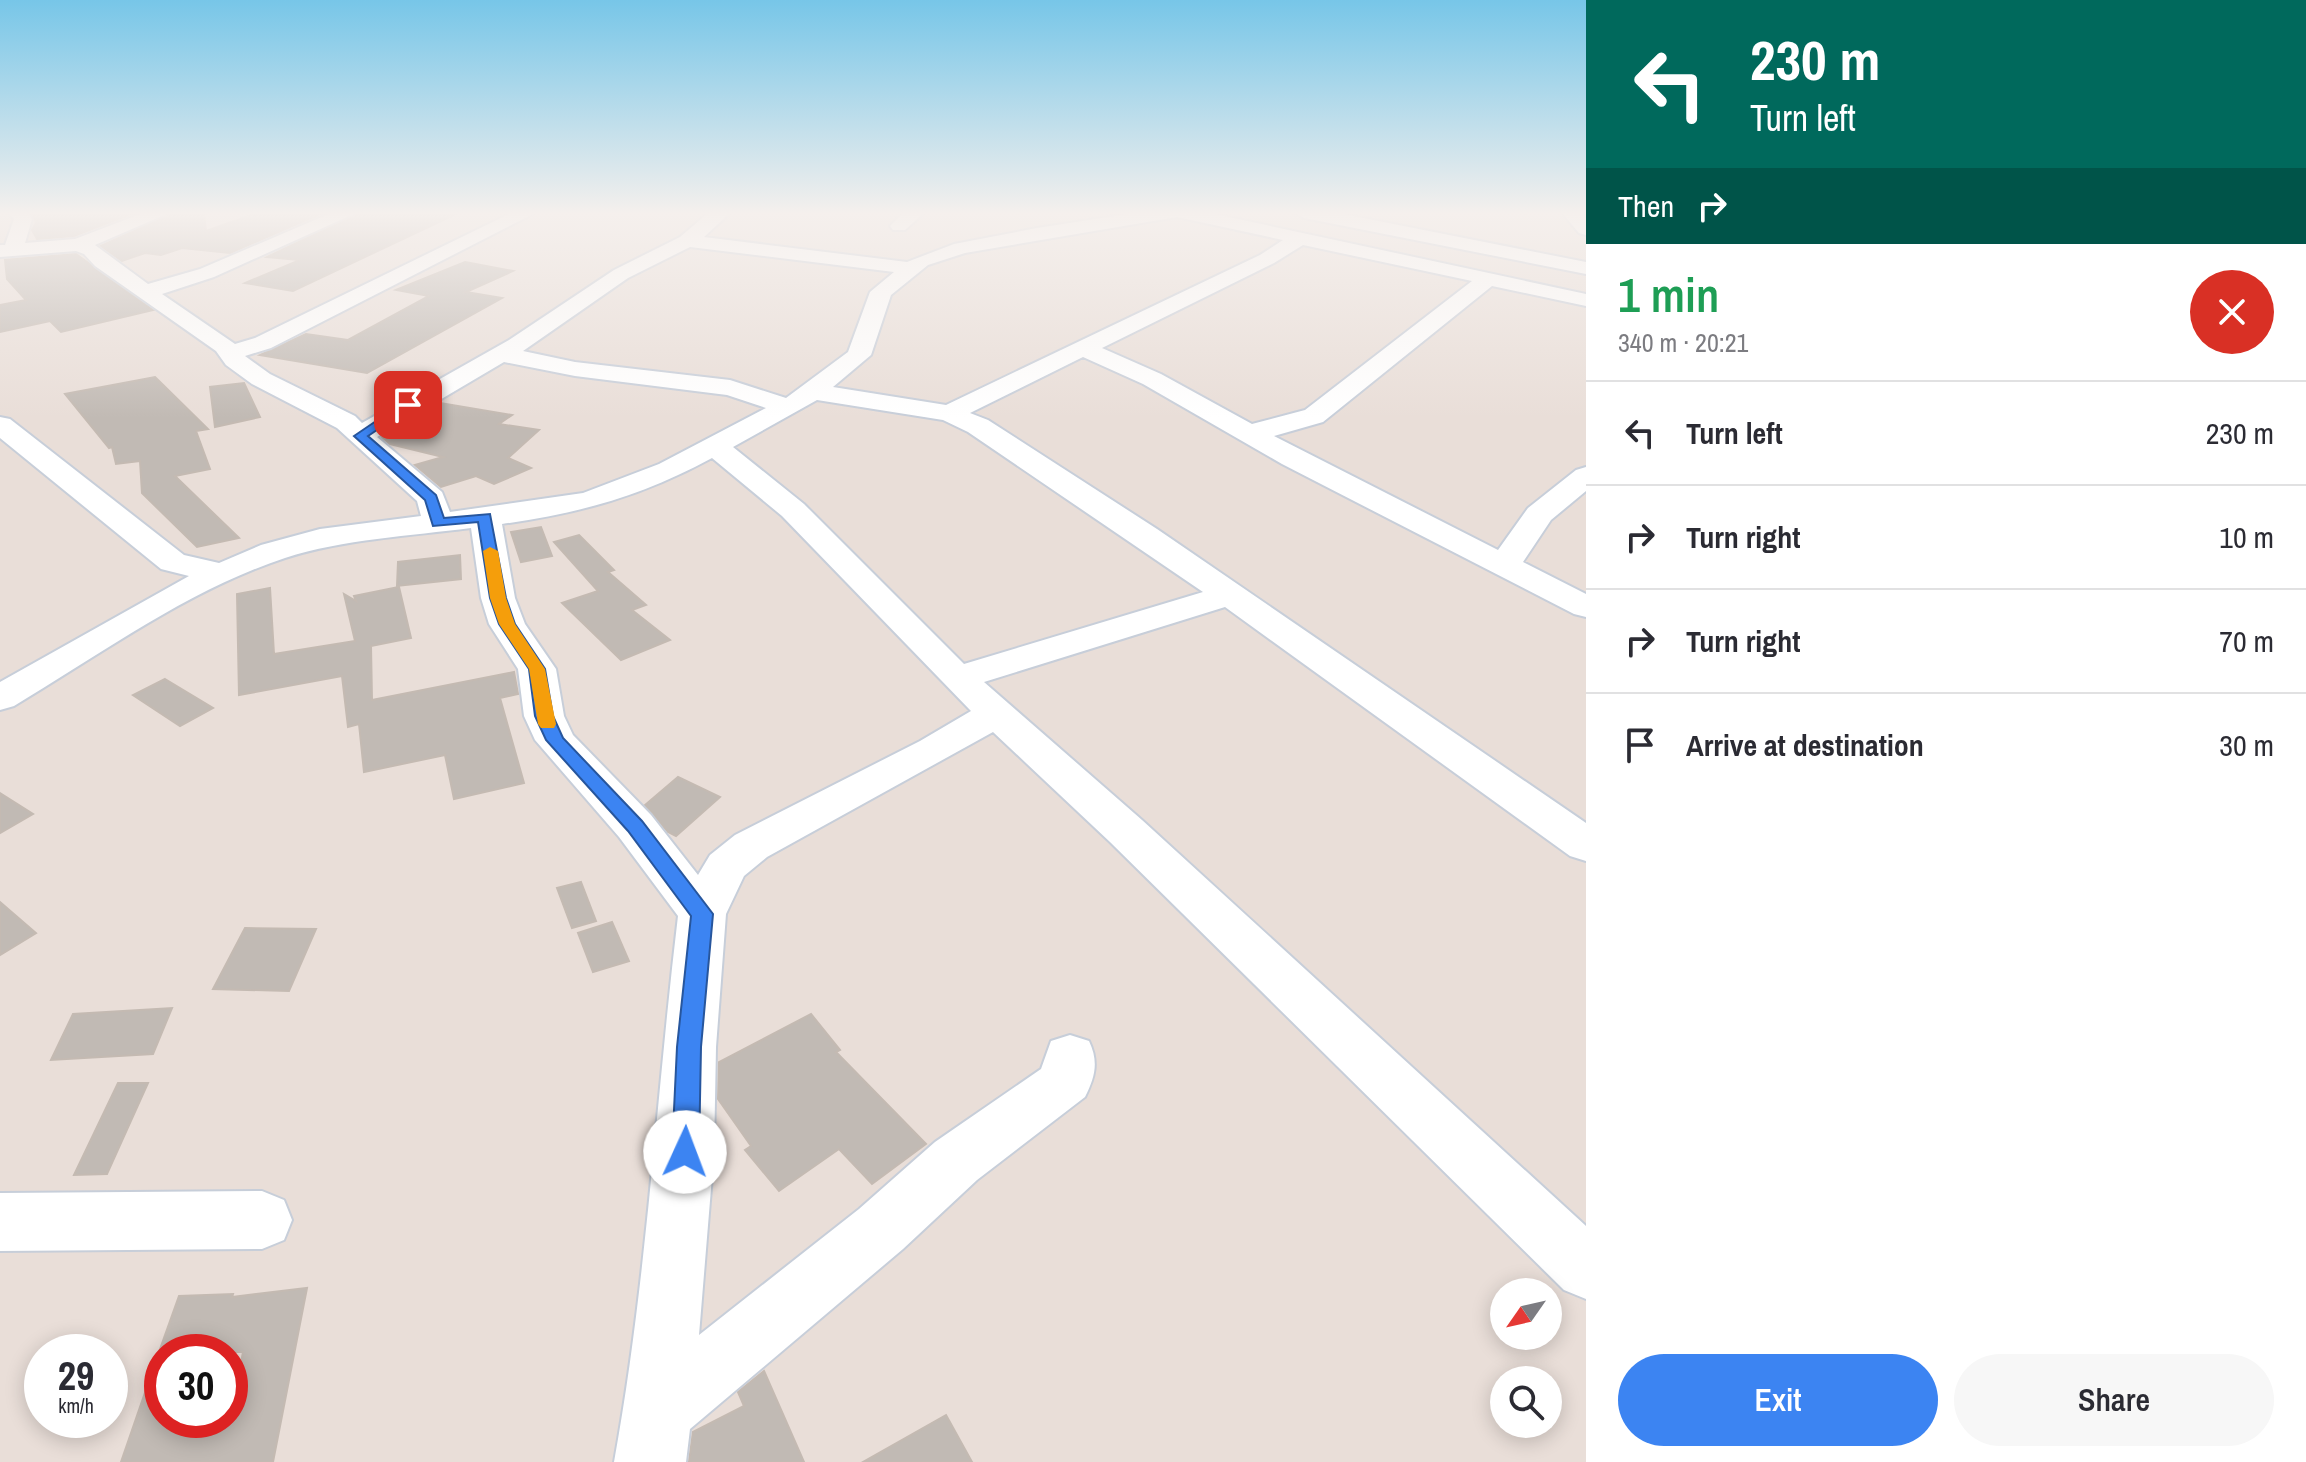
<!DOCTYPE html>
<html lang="en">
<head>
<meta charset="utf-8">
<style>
	:root { --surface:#fff; --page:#f7f7f7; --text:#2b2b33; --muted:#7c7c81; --line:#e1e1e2; --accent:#3c84f2 }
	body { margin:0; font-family:"Archivo Narrow",sans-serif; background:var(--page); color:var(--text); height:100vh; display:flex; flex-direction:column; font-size:30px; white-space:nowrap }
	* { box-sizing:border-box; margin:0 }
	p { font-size:26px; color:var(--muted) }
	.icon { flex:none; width:44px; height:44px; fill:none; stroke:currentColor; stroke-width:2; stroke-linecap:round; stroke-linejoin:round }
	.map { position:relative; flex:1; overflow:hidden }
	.panel { display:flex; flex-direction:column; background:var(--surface); width:720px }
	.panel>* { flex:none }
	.banner { background:#00695c; color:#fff; overflow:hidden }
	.needle { width:52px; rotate:236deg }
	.tools { position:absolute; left:1490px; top:1278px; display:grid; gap:16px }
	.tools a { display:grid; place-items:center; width:72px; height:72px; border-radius:50%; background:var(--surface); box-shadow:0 4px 20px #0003; font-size:40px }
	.speed { position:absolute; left:24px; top:1334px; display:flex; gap:16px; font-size:40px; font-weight:700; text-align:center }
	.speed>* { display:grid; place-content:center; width:104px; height:104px; border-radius:50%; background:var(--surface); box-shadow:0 4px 20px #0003; line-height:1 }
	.speed small { font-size:20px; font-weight:400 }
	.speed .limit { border:12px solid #d22; background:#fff; color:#111 }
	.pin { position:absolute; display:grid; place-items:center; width:68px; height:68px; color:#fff; margin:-34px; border-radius:16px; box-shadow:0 4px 12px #0006 }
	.me { position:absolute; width:88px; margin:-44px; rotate:2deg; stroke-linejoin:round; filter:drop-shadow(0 0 6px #0008) }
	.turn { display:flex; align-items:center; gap:28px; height:168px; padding:0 32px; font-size:36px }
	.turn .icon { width:104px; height:104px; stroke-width:2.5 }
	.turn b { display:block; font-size:56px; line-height:68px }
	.then { display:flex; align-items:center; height:76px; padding:0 32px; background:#0003; gap:16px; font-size:30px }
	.round { display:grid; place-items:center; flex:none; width:84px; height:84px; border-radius:42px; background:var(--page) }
	.overview { display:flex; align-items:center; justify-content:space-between; height:136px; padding:0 32px }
	h1 { font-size:48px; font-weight:600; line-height:60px; color:#1e9e55 }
	.button { display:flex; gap:16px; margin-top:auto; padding:16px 32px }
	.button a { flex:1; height:92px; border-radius:48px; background:var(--accent); color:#fff; font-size:32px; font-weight:600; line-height:92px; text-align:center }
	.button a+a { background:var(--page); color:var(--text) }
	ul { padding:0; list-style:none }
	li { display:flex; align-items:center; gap:24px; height:104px; padding:0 32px; border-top:2px solid var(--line) }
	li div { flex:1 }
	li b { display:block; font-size:30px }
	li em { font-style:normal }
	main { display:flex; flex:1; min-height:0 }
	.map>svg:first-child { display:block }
	.building { fill:#c1bab4; stroke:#c4bab2; stroke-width:2 }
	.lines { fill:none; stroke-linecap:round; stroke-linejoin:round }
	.minor-casing { stroke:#c7ced9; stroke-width:4 }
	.minor { fill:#fff; fill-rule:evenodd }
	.route { fill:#3c84f2; stroke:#27569d; stroke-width:2 }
	.slow { fill:#f59e0b }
</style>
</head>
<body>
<main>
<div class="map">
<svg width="1586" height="1462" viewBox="0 0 1586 1462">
	<rect width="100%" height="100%" fill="#e9ded8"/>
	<!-- building -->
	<g class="building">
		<polygon points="32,213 133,213 74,236 37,239 32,230 36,223"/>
		<polygon points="172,213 204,213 206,231 257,213 322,213 230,253 182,248 161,255 145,253 122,261 101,246"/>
		<polygon points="359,213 458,213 293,291 245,283 300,260 267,257"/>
		<polygon points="76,254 153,310 61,332 50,321 0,332 0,305 26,300 7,279 5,260"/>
		<polygon points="465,262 513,271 466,292 502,298 367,373 260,355 306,334 348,340 429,296 396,290"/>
		<polygon points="155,377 208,429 196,431 210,469 175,476 239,538 197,547 142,493 140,461 116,464 112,447 109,448 65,394"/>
		<polygon points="244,383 260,417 215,427 210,387"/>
		<polygon points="440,403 512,415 499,424 539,430 508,458 531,468 494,484 476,476 441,487 415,465 443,457 390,444 382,437"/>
		<polygon points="541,527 552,556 521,562 511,532"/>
		<polygon points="579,535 614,570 608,572 646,605 632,610 670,640 621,660 562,603 598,591 554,542"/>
		<polygon points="460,555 461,579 397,586 398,562"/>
		<polygon points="399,587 411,638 371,646 372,700 514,672 518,694 500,698 524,783 454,799 445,755 364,772 359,724 348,727 342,676 239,695 237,594 270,588 274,654 355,641 344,594 356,601 354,596"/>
		<polygon points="165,679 213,708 180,726 133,695"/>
		<polygon points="678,777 720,797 676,836 668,832 645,805"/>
		<polygon points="0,793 33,814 0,833"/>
		<polygon points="581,882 596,921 572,928 557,888"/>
		<polygon points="0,902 36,933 0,955"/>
		<polygon points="612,922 629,961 593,972 578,933"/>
		<polygon points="245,928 316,929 289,991 213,989"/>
		<polygon points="172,1008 153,1054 51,1060 73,1014"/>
		<polygon points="811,1014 840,1050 836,1052 926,1144 872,1184 839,1149 779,1191 745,1150 751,1146 718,1099 719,1062"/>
		<polygon points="118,1083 148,1083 107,1174 74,1175"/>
		<polygon points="307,1288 273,1462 121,1462 158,1355 162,1355 162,1420 230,1420 243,1352 159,1352 179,1296 233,1294 232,1297"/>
		<polygon points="764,1371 804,1462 689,1462 693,1432 744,1406 738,1392"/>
		<polygon points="946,1415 972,1462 863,1462"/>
	</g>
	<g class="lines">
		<defs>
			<g id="minor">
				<path d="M9 213H28L32 219 25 243 75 239 143 213H169L95 245 148 284 200 269 331 213H356L214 277 162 294 235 344 255 338 511 213H535L271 348 245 356 270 374 355 416 362 423 509 340 614 270 680 237 708 213H730L704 237 907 262 954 244 1037 228 1134 213H1210L1586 294V306L1492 286 1323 422 1274 436 1498 550 1528 508 1576 470 1586 467V491L1551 520 1523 562 1586 594V617L1574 614 1282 464 1143 384 1083 357 970 413 988 420 1157 529 1586 823V861L1570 856 1225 607 984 682 1142 820 1586 1226V1299L1564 1290 1110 842 993 732 767 857 744 876 726 914 716 1047 714 1152 699 1335 859 1209 935 1142 1041 1069 1051 1041 1070 1035 1089 1041C1099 1062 1095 1077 1085 1097L977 1180 903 1249 690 1429 686 1462H614C647 1281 656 1098 678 916L619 837 535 740 524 716 518 669 489 624 481 598 471 528C410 536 344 539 285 558 188 590 101 654 14 706L0 710V682L189 576 161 569 0 438V417L10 419 184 555 219 563 261 545 320 529 421 516 417 501 337 428 252 384 226 365 216 351 95 266 84 254 76 251 0 257V245H5L14 219ZM1177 217 1283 240 1260 255 946 405 833 387 871 355 891 295 928 265 965 253ZM1303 245 1472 281 1305 410 1252 424 1161 374 1102 348 1274 263ZM690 247 894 272 870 292 848 352 786 398 730 380 575 362 523 351 628 278ZM504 362 575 376 727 395 766 408 659 464 583 493 450 512 442 492 377 437ZM817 400 943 420 968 432 1203 592 964 664 804 504 733 447ZM712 458 782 516 971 711 920 741 735 835 710 855 698 875 651 815 573 735 564 716 556 669 525 624 515 598 502 524C581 513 642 496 712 458Z"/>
				<polygon points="903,213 924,213 905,230 893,230 890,226"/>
				<polygon points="1295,213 1338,213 1586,262 1586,274 1304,218"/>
				<polygon points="1562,213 1581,213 1586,218 1586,235 1579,233"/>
				<polygon points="262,1191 284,1200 292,1220 284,1240 262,1249 0,1251 0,1193"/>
			</g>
		</defs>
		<!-- minor casing -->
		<use href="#minor" class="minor-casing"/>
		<!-- minor -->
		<use href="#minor" class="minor"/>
	</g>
	<!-- sky -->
	<linearGradient id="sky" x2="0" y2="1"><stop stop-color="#77c6e8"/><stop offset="0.51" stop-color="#f5f0ed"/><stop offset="1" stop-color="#f5f0ed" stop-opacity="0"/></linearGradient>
	<rect width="1586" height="418" fill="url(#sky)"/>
	<!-- route -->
	<polygon class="route" points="404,402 414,405 368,436 436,495 444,518 490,514 506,598 515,624 545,669 553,716 563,738 642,821 713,914 701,1047 699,1152 695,1160 685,1163 676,1160 672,1152 677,1047 691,916 628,831 546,740 535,716 529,669 499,624 490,598 478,522 433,526 425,500 354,436"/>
	<!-- slow -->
	<polygon class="slow" points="490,547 498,551 506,598 515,624 545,669 556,724 554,728 541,728 538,724 529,669 499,624 490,598 483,551"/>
</svg>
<div class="tools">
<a><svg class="needle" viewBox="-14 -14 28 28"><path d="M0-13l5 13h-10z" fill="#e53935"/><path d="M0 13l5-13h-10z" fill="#7c7c81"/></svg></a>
<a><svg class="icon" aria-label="search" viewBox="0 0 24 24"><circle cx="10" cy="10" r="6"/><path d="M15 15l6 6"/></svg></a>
</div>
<div class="speed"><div>29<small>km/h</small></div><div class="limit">30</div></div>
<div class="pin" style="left:408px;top:405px;background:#d93025"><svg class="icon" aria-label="arrive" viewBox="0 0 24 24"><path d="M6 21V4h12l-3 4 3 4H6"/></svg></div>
<svg class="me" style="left:685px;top:1152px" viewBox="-20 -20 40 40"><circle r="19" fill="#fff"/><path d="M0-13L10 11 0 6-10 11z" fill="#3c84f2"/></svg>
</div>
<section class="panel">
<div class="banner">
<div class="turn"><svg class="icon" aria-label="left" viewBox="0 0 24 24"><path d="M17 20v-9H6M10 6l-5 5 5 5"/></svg><div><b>230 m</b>Turn left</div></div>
<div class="then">Then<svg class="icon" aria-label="right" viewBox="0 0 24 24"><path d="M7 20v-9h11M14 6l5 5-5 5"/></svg></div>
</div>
<div class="overview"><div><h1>1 min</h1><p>340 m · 20:21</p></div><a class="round" style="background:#d93025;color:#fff"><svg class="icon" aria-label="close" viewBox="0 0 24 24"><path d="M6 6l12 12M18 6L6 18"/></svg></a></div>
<ul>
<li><svg class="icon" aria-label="left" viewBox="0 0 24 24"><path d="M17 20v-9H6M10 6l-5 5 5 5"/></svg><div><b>Turn left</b></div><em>230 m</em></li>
<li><svg class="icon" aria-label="right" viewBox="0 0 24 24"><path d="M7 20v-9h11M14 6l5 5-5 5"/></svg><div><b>Turn right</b></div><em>10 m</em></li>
<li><svg class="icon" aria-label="right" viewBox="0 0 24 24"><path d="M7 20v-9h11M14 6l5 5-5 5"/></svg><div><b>Turn right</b></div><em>70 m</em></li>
<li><svg class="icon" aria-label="arrive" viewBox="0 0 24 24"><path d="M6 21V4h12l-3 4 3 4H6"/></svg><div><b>Arrive at destination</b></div><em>30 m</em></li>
</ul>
<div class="button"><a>Exit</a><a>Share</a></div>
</section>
</main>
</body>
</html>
